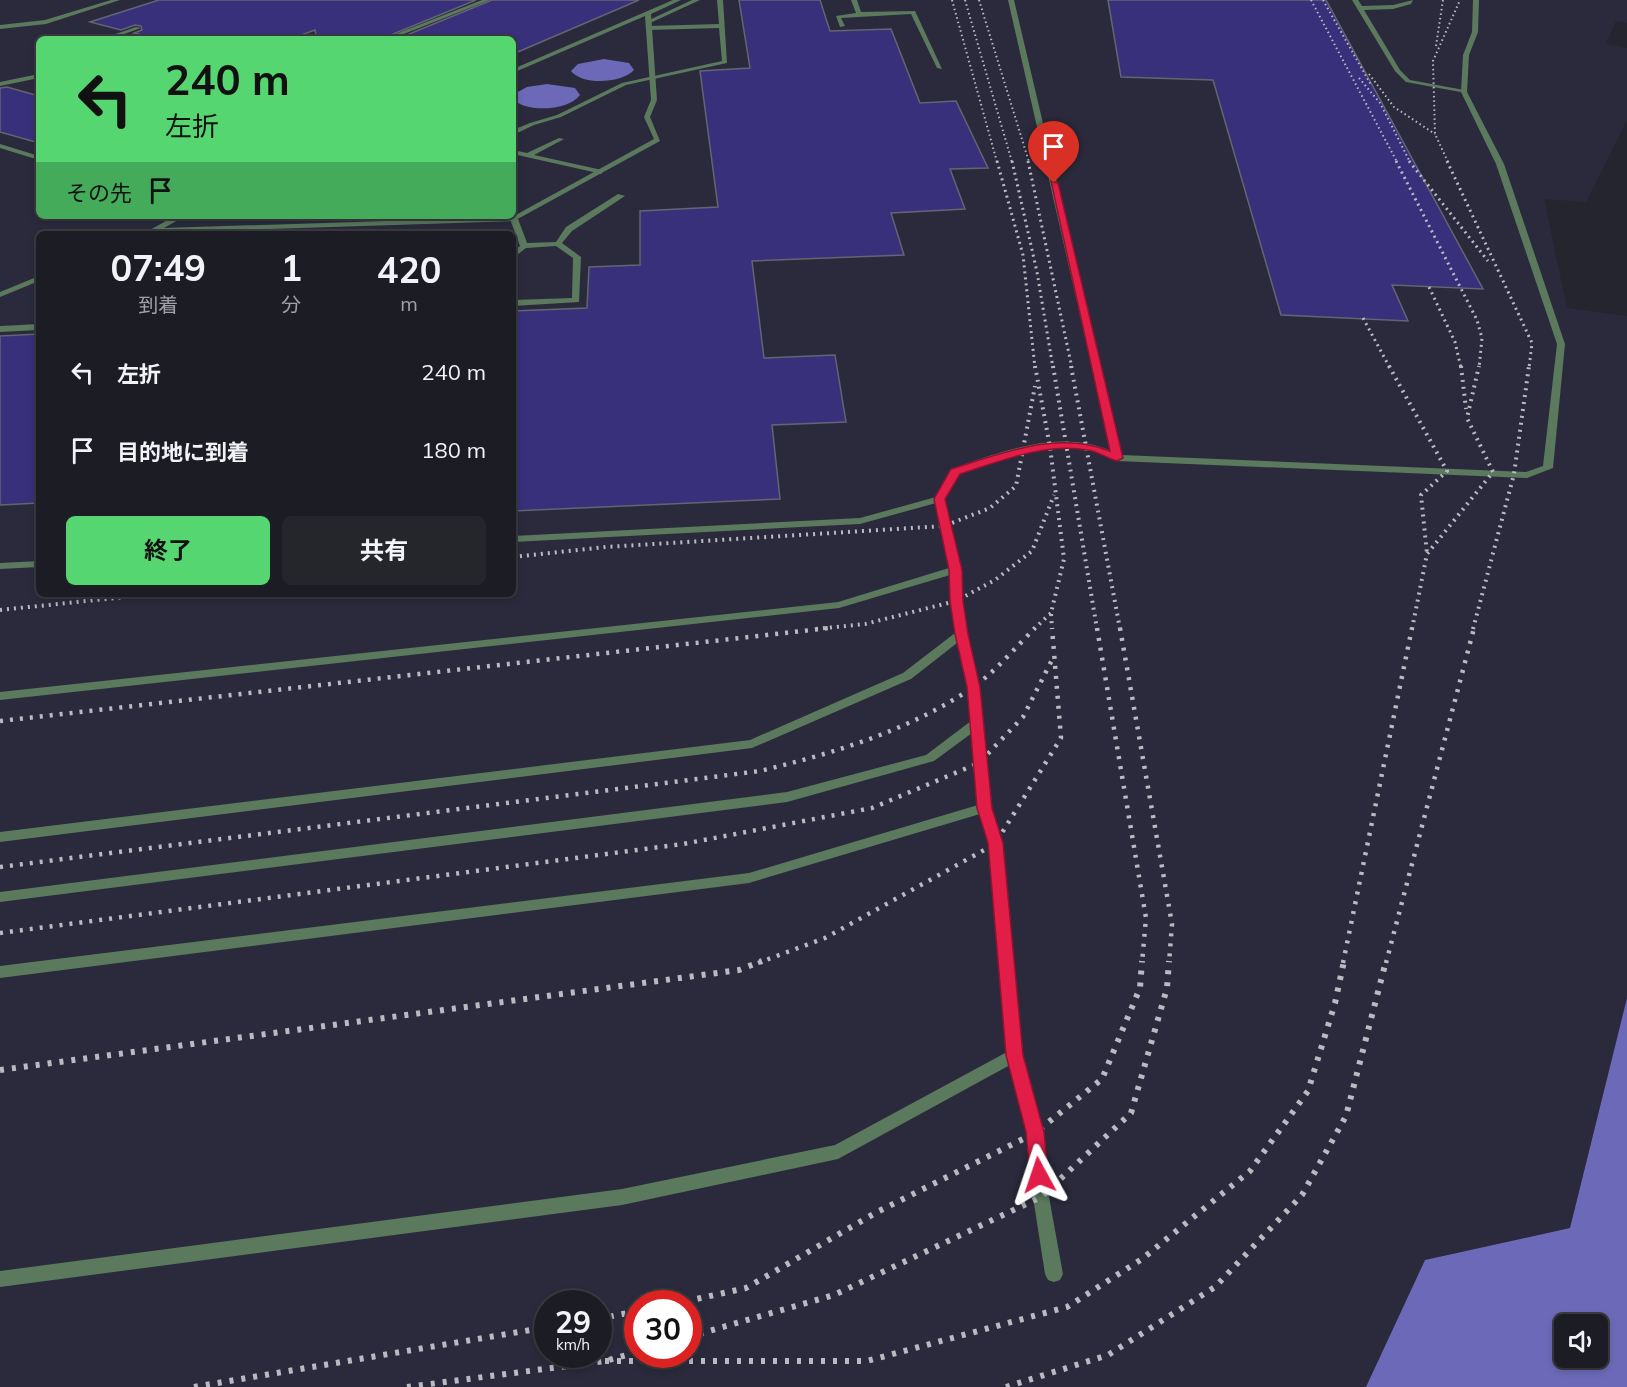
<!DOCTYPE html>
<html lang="ja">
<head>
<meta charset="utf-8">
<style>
	:root { --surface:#1c1c24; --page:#25252c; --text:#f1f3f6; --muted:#a0a1a6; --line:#3a3a41; --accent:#56d671 }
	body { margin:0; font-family:Mulish,"Noto Sans JP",sans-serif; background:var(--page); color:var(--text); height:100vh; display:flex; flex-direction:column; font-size:22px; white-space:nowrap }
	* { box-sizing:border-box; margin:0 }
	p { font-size:20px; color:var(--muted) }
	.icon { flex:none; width:33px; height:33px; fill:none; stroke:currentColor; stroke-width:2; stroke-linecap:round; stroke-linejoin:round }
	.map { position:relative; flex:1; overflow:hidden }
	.details { position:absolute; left:36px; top:231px; width:480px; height:366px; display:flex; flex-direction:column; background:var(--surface); border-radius:9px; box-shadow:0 3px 9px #0003,0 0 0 2px var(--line) }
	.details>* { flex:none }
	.top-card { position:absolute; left:36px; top:36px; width:480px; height:183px; border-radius:9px; box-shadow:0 3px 9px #0003,0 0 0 2px var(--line); background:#56d671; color:#111; overflow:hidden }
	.fabs { position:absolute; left:1554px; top:1314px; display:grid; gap:12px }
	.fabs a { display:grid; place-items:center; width:54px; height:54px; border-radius:9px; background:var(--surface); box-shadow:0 3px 9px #0003,0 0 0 2px var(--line); font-size:30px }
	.speed { position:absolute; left:534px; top:1290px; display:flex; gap:12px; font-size:30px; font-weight:700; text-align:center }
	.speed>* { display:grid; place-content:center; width:78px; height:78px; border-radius:50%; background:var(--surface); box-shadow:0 3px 9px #0003,0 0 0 2px var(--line); line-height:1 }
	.speed small { font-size:15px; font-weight:400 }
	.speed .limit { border:9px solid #d22; background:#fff; color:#111 }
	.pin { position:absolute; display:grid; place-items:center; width:51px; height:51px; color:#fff; margin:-62px -26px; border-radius:50% 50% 50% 0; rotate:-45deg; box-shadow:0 0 6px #0007 }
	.pin .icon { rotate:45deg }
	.me { position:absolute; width:66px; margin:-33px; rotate:355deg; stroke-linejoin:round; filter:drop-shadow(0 0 4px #0008) }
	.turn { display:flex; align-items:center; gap:21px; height:126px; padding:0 30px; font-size:27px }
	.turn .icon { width:78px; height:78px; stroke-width:2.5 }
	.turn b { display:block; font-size:42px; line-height:51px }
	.then { display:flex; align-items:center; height:57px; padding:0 30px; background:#0003; gap:12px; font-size:22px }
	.eta { display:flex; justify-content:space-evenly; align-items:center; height:102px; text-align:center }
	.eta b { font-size:36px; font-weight:700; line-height:42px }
	.primary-button { display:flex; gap:12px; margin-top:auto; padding:12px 30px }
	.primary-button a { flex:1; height:69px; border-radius:9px; background:var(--accent); color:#111; font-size:24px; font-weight:700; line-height:69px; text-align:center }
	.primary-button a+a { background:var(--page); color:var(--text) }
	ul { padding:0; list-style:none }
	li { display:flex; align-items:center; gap:18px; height:78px; padding:0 30px }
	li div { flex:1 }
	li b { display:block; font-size:22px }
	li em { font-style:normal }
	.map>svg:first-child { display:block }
	.built { fill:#2a2a3c; fill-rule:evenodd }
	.water { fill:#6c69b8; fill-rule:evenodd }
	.building { fill:#38307a; stroke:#646472; stroke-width:1.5 }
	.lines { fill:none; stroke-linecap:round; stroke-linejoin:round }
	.lane { fill:#5a795d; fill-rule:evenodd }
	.street { fill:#5a795d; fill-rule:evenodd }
	.rail-far4 { stroke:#babac3; stroke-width:2; stroke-dasharray:1.5 3; stroke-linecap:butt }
	.rail-far3 { stroke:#babac3; stroke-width:3; stroke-dasharray:2 4; stroke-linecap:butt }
	.rail-far2 { stroke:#babac3; stroke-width:4; stroke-dasharray:2 5; stroke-linecap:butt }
	.rail-far1 { stroke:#babac3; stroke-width:4.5; stroke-dasharray:3 7; stroke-linecap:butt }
	.rail { stroke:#babac3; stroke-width:6; stroke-dasharray:4 8; stroke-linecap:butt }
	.route { fill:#e11d48; stroke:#92132f; stroke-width:1.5 }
</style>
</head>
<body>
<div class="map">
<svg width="1627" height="1387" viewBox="0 0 1627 1387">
	<rect width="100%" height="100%" fill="#252530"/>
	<!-- built -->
	<path class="built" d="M0 0H1627V23L1616 21 1606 44 1627 48V120L1586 202 1544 199 1567 308 1627 316V998L1570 1228 1425 1260 1366 1387H0ZM39 39H513V216H39ZM39 234H513V594H39ZM548 1304H598V1354H548ZM638 1304H688V1354H638Z"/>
	<!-- water -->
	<g class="water">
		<path d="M604 59 629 63 634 70C622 83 583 86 571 71L578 64Z"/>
		<path d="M547 84 575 88 580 95C569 111 525 113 513 99L514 94 527 87Z"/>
		<path d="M1627 998V1387H1366L1425 1260 1570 1228ZM1564 1324H1598V1358H1564Z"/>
	</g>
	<!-- building -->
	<g class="building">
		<polygon points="159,0 476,0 381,39 317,39 315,30 290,39 159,39 134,33 142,30 141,26 135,25 121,30 90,22"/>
		<polygon points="492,0 639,0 513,54 513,39 397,39"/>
		<polygon points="739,0 820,0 830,31 891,29 920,103 956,101 988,168 950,169 965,209 891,213 904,255 752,261 764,358 835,355 846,422 772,425 780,499 513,511 513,311 587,308 589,267 640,265 640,211 718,207 700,71 750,68"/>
		<polygon points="1108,0 1326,0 1483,289 1392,285 1408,321 1281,315 1213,80 1121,77"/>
		<polygon points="7,87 39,96 39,143 0,132 0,88"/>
		<polygon points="39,334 39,503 0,505 0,336"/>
	</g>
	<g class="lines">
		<!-- lane -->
		<g class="lane">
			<polygon points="111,0 120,0 46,24 0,29 0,25 45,20"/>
			<polygon points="482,0 490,0 391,39 383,39"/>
			<polygon points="692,0 700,0 650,23 645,22"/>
			<polygon points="717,0 723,0 727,63 626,85 561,117 534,125 513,135 513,130 530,123 557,115 622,83 722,61 719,28 649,30 646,28 649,26 719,24"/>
			<polygon points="851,0 857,0 861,12 915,11 942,69 937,68 911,14 841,18 845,26 840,27 836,16 856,13"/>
			<polygon points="1352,0 1358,0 1362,6 1393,5 1413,0 1411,4 1393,9 1364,10 1400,70 1410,80 1464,90 1467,92 1466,93 1406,82 1395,71"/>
			<polygon points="136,27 141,28 110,39 101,39"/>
			<polygon points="39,74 39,78 0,86 0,82"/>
			<polygon points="559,138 564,139 534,155 602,170 602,174 513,154 513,150 527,153"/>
			<polygon points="618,194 625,196 572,231 562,243 581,257 579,302 513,306 513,300 572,298 573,258 556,246 526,248 513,258 513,252 520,246 510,219 511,217 518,219 527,243 556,242 566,227"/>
			<polygon points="39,324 39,330 0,332 0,326"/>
		</g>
		<!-- street -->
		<g class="street">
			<polygon points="673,0 681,0 651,14 657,100 650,117 660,141 514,221 152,233 148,231 175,216 185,216 164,228 512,217 654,139 644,117 651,100 645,16 515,72 513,73 513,69"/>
			<path d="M1008 0H1014L1121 455 1526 472 1543 466 1557 344 1496 164 1461 92 1463 55 1472 32 1473 0H1479L1478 32 1469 55 1467 92 1504 164 1565 344 1553 468 1527 478 1117 461C1107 458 1097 451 1087 449 1044 441 998 459 959 473L945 499 960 570 962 601 967 634 980 687 992 808 1002 844 1023 1055 1043 1133 1049 1197 1063 1274 1060 1280 1054 1282 1048 1280 1045 1274 1033 1197 1027 1133 1010 1065 838 1159 622 1205 0 1287V1271L622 1189 835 1145 1007 1052 988 844 980 814 749 883 0 978V966L749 873 978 805 972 733 934 761 787 802 0 902V892L787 792 926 755 971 721 968 687 957 643 911 679 752 748 0 842V832L750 740 903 673 955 633 950 601V575L839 608 0 700V692L838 602 949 568 936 503 860 524 513 542V536L860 518 936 497 951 469C1001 452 1060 428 1111 451Z"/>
			<polygon points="0,144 39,156 39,160 0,148"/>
			<polygon points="39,276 39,281 0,297 0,292"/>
			<polygon points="39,561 39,567 0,569 0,563"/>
		</g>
		<!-- rail-far4 -->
		<g class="rail-far4">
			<polyline points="952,0 997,162"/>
			<polyline points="965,0 1012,162"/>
			<polyline points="979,0 1029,162"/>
			<polyline points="1311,0 1397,162"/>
			<polyline points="1323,0 1371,85"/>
			<polyline points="1436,46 1443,0"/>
			<polyline points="1369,74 1394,107 1435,134"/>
			<polyline points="1359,78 1380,103 1410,162"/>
			<polyline points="1448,162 1435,134 1433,61 1460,0"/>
		</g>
		<!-- rail-far3 -->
		<g class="rail-far3">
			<polyline points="997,161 1023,255 1035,368"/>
			<polyline points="1012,161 1037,272 1053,368"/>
			<polyline points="1028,161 1072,368"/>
			<polyline points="1396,161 1477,320 1482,338 1479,368"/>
			<polyline points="1409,161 1488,261"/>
			<polyline points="1447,161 1532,343 1529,368"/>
			<polyline points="1429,287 1455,342 1461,368"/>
			<polyline points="1363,318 1390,368"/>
		</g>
		<!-- rail-far2 -->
		<g class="rail-far2">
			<polyline points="1035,366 1050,447 1064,559 1051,613 1052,629"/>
			<polyline points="1053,366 1097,629"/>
			<polyline points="1071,366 1120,629"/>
			<polyline points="1389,366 1447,471 1421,495 1427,554"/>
			<polyline points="1461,366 1466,409"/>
			<polyline points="513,557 606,547 944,526 990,508 1016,486 1035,386"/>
			<polyline points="0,610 154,594"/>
			<polyline points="816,629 865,624 956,601 995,580 1032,551 1054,495"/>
			<polyline points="1034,629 1051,613"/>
			<polyline points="1412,629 1427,554 1493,472 1467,418 1479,366"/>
			<polyline points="1473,629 1514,474 1529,366"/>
		</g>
		<!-- rail-far1 -->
		<g class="rail-far1">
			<polyline points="1097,628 1146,918 1142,963"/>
			<polyline points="1120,628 1172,924 1169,963"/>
			<polyline points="0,721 829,628"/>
			<path d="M0 867 760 771C834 753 908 731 972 688 994 673 1016 647 1035 628"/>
			<polyline points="0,933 683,844 872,808 979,763 1023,717 1054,656"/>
			<polyline points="758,963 825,938 995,844 1061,738 1052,628"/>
			<polyline points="1343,963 1412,628"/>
			<polyline points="1386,963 1474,628"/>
		</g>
		<!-- rail -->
		<g class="rail">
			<polyline points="0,1070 739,970 762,961"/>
			<polyline points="674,1304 746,1288 877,1212 1035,1133 1102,1079 1140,988 1142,961"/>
			<polyline points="598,1319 638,1311"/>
			<polyline points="688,1337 834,1295 1041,1197 1131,1113 1167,988 1169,961"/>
			<polyline points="605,1361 867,1361 1067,1307 1142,1259 1250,1171 1308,1091 1335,1003 1344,961"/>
			<polyline points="194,1387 548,1327"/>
			<polyline points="407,1387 605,1361 638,1352"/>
			<polyline points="1006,1387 1108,1355 1215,1287 1302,1195 1346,1116 1386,961"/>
		</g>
	</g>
	<!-- route -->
	<path class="route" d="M1051 181 1058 183 1123 458 1117 461C1107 458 1097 451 1087 450 1046 442 998 462 960 474L945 499 962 570 963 601 968 634 980 687 992 808 1003 843 1023 1055 1044 1132 1048 1175 1046 1181 1039 1184 1032 1181 1030 1175 1026 1132 1006 1055 988 843 977 808 967 687 955 634 950 601 949 570 934 499 951 469C1003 453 1057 430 1110 451Z"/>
</svg>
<div class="fabs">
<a><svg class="icon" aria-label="sound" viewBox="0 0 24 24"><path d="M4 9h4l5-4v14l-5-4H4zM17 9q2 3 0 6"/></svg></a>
</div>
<div class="speed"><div>29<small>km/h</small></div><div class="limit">30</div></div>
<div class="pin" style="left:1054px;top:183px;background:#d93025"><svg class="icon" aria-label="arrive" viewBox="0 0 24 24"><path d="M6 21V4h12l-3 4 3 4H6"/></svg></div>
<svg class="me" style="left:1039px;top:1175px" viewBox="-20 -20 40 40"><path d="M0-17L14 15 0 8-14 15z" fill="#e11d48" stroke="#fff" stroke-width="4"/></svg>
<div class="top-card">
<div class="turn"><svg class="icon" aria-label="left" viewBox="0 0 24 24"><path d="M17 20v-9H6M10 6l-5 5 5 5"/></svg><div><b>240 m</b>左折</div></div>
<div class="then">その先<svg class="icon" aria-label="arrive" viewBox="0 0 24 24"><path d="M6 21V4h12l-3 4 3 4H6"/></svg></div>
</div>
<section class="details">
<div class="eta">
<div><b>07:49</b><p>到着</p></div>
<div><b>1</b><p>分</p></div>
<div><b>420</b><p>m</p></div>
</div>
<ul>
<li><svg class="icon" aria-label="left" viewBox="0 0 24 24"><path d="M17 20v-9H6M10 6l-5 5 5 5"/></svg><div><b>左折</b></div><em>240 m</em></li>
<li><svg class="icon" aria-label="arrive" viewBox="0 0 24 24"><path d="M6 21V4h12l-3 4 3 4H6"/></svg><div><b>目的地に到着</b></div><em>180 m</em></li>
</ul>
<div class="primary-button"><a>終了</a><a>共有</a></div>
</section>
</div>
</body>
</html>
